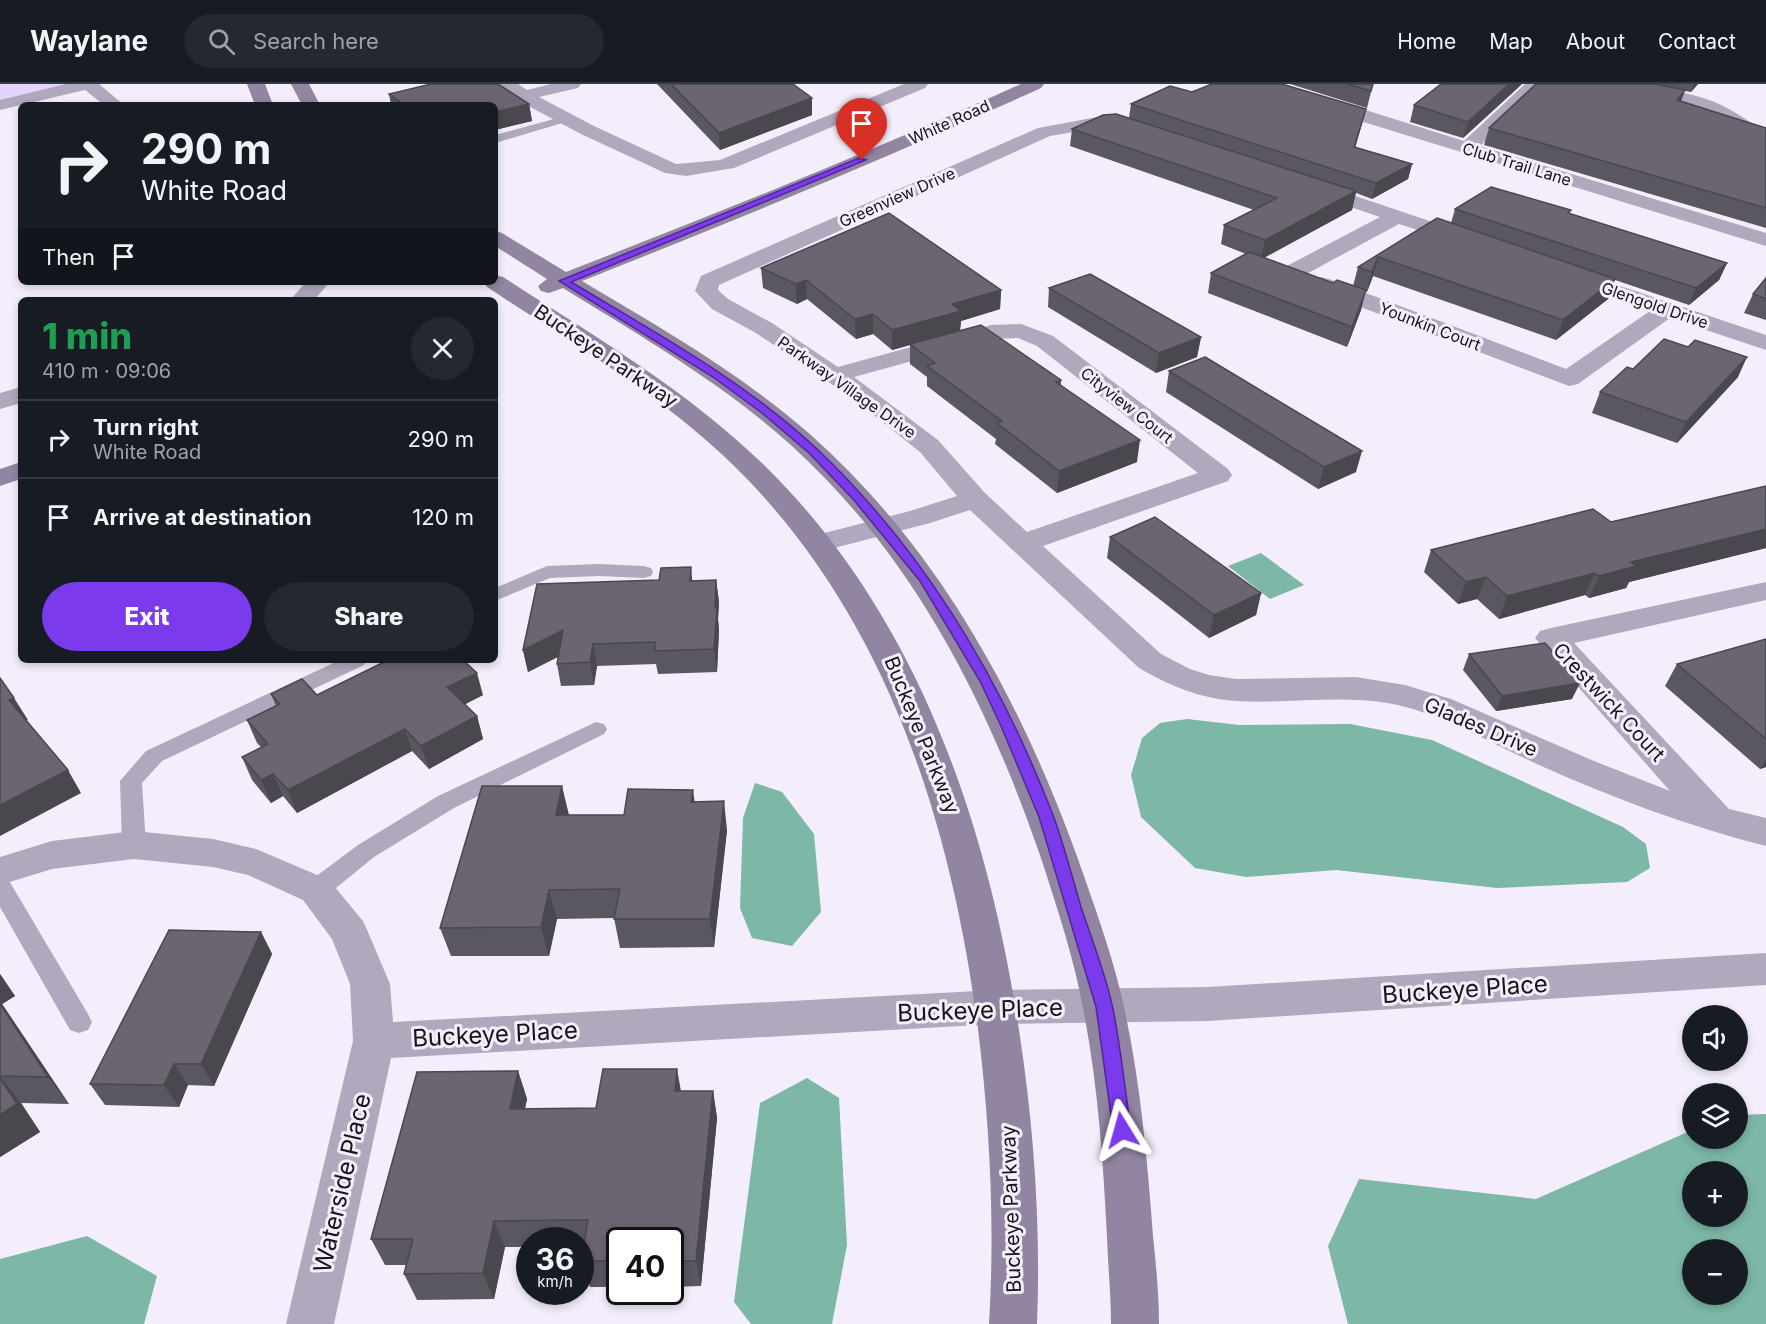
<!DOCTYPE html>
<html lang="en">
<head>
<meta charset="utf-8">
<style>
	:root { --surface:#171b24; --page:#242831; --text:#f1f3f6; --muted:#9ea1a6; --line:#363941; --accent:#7c3aed }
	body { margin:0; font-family:Inter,sans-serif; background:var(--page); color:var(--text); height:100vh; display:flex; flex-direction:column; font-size:22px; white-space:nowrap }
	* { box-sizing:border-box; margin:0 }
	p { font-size:20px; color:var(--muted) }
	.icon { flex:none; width:33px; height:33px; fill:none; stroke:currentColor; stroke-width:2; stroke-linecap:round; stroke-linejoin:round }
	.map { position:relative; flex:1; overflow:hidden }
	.details { position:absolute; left:18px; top:213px; width:480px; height:366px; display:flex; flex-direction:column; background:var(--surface); border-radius:9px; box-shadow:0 3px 9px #0003 }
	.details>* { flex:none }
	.top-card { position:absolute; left:18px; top:18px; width:480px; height:183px; border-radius:9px; box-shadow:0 3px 9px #0003; background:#171b24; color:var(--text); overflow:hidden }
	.buttons { position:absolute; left:1682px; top:921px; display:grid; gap:12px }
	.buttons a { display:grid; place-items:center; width:66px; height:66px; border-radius:50%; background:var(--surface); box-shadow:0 3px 9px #0003; font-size:30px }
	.speed { position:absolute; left:516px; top:1143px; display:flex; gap:12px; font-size:30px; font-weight:700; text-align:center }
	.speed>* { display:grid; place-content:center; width:78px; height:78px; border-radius:50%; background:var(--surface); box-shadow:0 3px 9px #0003; line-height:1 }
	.speed small { font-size:15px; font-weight:400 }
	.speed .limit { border:3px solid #111; border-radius:9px; background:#fff; color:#111 }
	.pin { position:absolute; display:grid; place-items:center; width:51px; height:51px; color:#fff; margin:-62px -26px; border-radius:50% 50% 50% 0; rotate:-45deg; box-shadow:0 0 6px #0007 }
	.pin .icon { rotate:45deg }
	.me { position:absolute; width:66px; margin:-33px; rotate:352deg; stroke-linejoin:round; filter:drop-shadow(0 0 4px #0008) }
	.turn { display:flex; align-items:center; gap:21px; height:126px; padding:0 24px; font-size:27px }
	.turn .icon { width:78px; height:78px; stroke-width:2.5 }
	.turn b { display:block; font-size:42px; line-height:51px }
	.then { display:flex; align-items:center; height:57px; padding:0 24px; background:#0003; gap:12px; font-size:22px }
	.round { display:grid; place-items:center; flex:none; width:63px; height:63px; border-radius:32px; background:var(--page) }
	.headline { display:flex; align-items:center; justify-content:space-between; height:102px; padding:0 24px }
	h1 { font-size:36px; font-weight:800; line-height:45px; color:#1e9e55 }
	.action { display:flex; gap:12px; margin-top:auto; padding:12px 24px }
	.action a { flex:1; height:69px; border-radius:36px; background:var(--accent); color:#fff; font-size:24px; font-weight:800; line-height:69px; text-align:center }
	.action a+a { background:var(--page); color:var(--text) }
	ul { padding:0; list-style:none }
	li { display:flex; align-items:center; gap:18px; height:78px; padding:0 24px; border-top:2px solid var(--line) }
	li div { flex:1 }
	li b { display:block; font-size:22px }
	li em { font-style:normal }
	header { display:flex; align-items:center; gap:36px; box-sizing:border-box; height:84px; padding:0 30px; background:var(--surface); border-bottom:2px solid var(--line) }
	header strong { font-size:28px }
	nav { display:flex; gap:33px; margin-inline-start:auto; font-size:21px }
	.search { width:420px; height:54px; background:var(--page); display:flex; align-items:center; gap:15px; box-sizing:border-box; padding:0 21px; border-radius:33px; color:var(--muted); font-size:22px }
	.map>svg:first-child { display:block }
	.green { fill:#e4d3fb }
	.water { fill:#7cb7a7; fill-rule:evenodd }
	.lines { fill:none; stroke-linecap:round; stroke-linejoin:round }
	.lane { fill:#b0a8bc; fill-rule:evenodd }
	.street { fill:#b0a8bc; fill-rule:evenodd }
	.secondary { fill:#9185a1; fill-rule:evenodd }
	.wall { fill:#5b5761 }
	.shaded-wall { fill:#4a474f }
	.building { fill:#6a6571; stroke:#4a474f; stroke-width:1.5 }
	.route { fill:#7c3aed; stroke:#51269a; stroke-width:1.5 }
	.labels { text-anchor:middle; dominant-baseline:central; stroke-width:6; stroke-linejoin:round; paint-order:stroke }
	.far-street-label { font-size:16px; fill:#161418; stroke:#f4eefc }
	.street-label { font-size:20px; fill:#161418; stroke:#f4eefc }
	.near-street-label { font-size:24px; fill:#161418; stroke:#f4eefc }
</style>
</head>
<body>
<header>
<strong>Waylane</strong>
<div class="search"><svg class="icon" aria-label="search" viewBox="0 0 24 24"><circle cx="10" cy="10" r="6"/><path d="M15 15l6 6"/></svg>Search here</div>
<nav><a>Home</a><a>Map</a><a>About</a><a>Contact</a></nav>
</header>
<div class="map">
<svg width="1766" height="1240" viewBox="0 0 1766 1240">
	<rect width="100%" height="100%" fill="#f4eefc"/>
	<!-- green -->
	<polygon class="green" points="0,0 77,0 0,18"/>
	<!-- water -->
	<g class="water">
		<polygon points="1261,469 1304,501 1270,515 1228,482"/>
		<polygon points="1187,635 1240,641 1350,640 1432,656 1623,743 1646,760 1650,784 1627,798 1497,804 1336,786 1246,793 1195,784 1141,733 1131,691 1142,654 1160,639"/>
		<polygon points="755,699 782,708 814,750 821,828 792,862 752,854 740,824 743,734"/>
		<polygon points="807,994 839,1014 847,1161 832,1240 751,1240 734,1218 760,1019"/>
		<path d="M1766 1030V1240H1348L1328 1162 1359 1095 1536 1115 1692 1046V1054H1737V1031ZM1692 1088H1737V1132H1692ZM1692 1166H1737V1210H1692Z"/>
		<polygon points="87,1152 157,1192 144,1240 0,1240 0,1175"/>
	</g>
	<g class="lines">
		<!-- lane -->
		<g class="lane">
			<polygon points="565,32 569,33 569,37 495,59 495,51"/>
			<polygon points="599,480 644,482 651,484 653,488 651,492 644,494 599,492 550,494 495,517 495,504 547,482"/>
			<polygon points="340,576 367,576 364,581 162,677 142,699 146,761 142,767 134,770 126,767 122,761 120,697 146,667"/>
			<polygon points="596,638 604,640 607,645 604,650 454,724 374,773 325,813 316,815 307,813 304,806 307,799 358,761 438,712"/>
			<polygon points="0,793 8,795 88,930 92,938 88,946 79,949 70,946 0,823"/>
		</g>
		<!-- street -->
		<g class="street">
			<polygon points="66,0 99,0 124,21 104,21 85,6 0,26 0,16"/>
			<polygon points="497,0 518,0 527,6 551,0 581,0 578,4 539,13 594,42 676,80 720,76 904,0 928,0 925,4 734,84 686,92 665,89 581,50 517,16"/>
			<polygon points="1261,0 1283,0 1464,57 1525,0 1544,0 1480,62 1766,149 1766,162 1279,12"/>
			<path d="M1600 0C1637 0 1695 6 1727 24 1740 31 1753 40 1766 48V62L1699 24 1609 5 1603 4Z"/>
			<path d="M1097 33 1135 38 1138 42 1135 46 1129 47 1097 44 1050 52 719 201 718 206 728 215 772 239 838 283 991 241 1021 240 1053 252 1228 385 1232 391 1228 397 1043 462 1161 570 1190 585 1209 591 1236 595 1356 593 1405 601 1451 615 1594 677 1670 707 1535 554 1540 547 1551 544 1766 498V516L1574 559 1729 725 1766 734V762C1687 742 1613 714 1539 681 1492 660 1438 627 1387 619 1337 611 1287 620 1237 617 1201 615 1170 602 1139 584L970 426 930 439 819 468 809 465 805 459 809 453 910 427 957 412 920 368 852 314 756 249 712 225 695 207 701 192 1038 44ZM1018 254 1037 262 1198 389 1027 448 985 409 938 356 854 293 992 255Z"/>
			<polygon points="1311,97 1474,152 1478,156 1474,160 1467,162 1399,140 1299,194 1291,196 1283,194 1280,189 1283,184 1380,133 1304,107 1301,103 1304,99"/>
			<polygon points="1570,185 1766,251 1766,266 1670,234 1578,300 1569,302 1313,205 1310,200 1313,195 1321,193 1329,195 1566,285 1650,227 1562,197 1559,192 1562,187"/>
			<polygon points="306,198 330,198 314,216 290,216"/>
			<polygon points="21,303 21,319 0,325 0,309"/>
			<polygon points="134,747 213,755 256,765 329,796 363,837 368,848 390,900 393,938 996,906 1208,903 1766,869 1766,901 1208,937 996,940 391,974 334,1240 286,1240 353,957 350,900 332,855 303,816 248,791 213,783 134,775 52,785 0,801 0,773 52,757"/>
		</g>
		<!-- secondary -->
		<g class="secondary">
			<polygon points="247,0 265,0 273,21 255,21"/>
			<polygon points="291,0 309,0 320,21 302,21"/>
			<path d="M1021 0H1044L1041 4C890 73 736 136 582 197 661 244 742 290 812 352 939 465 1021 617 1078 775 1094 821 1111 867 1122 914 1140 992 1147 1072 1153 1152 1156 1181 1159 1210 1159 1240H1111C1111 1211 1108 1182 1107 1153 1103 1076 1098 1000 1083 924 1074 875 1058 827 1043 780 990 624 916 475 793 363 724 300 642 253 563 204L549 209 541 207 538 202 547 195 495 162V147L502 149 566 188C719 128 872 68 1021 0Z"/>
			<path d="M495 191 503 193C594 252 689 307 767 384 918 533 988 741 1019 946 1034 1043 1041 1142 1037 1240H989C995 1141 990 1043 978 945 952 745 891 546 749 397 674 318 577 263 487 203L484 198H495Z"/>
			<polygon points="21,378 21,395 0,402 0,385"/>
		</g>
	</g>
	<!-- wall -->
	<g class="wall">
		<polygon points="657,0 793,0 812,31 720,66"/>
		<polygon points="1290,0 1373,0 1367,24"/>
		<polygon points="1522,0 1463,54 1410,38 1414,21"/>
		<polygon points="1536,0 1698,0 1691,8 1685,7 1681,17 1766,44 1766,144 1484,61 1489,44"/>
		<polygon points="1192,8 1366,25 1355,63 1412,80 1408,95 1372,115 1356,109 1352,126 1264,174 1333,199 1353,202 1358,183 1451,139 1455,125 1570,130 1727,179 1719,196 1689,221 1615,196 1608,215 1556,256 1373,192 1367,208 1365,207 1361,226 1347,263 1208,209 1211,189 1246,170 1221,160 1224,141 1254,126 1070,62 1072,45 1129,34 1131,20"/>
		<polygon points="389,10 529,20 532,37 495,46 495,21 391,21"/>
		<polygon points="761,184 1001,206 1000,225 961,237 960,246 1061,296 1061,301 1137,378 1057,409 995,360 996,355 927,302 927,293 910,280 910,261 892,266 873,250 856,255 807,215 797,220 763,204"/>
		<polygon points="1766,194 1766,236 1744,229 1753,210"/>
		<polygon points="1049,204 1201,253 1197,273 1156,289 1048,223"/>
		<polygon points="1688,263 1738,293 1677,359 1592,329 1600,308 1633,285"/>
		<polygon points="1169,287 1356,388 1318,405 1166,308"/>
		<polygon points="1766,402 1766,464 1629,498 1626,504 1589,514 1585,511 1499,535 1477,515 1458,520 1424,488 1431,466 1611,438"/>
		<polygon points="1110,453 1261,509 1256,531 1209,554 1107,474"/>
		<polygon points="716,496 719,518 718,535 719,546 717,588 658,590 656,580 597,582 594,601 561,602 557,580 558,573 528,588 523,566 692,497"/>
		<polygon points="1766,555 1766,683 1760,685 1665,602 1677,580"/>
		<polygon points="1469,570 1572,615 1496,627 1463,586"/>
		<polygon points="271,610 317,611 483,611 465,620 477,632 483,655 429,685 412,667 297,729 283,712 271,719 252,696 242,673 261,663 257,659 247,636 276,622"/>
		<polygon points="695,717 727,746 714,863 620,864 614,834 557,835 549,872 451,872 440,844 569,731 624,731"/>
		<polygon points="261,848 272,870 214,1002 188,1001 179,1023 105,1021 90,1000"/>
		<polygon points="0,890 15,912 2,920 69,1020 21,1019 40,1048 0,1073"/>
		<polygon points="518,987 527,1015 525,1025 596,1024 681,1007 713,1007 717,1034 701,1202 670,1203 670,1156 620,1156 620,1203 590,1203 581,1177 584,1163 580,1163 580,1156 530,1156 530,1163 505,1163 494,1215 417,1216 404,1190 406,1181 385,1181 371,1155"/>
	</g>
	<!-- shaded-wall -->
	<g class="shaded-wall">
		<polygon points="1509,0 1522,0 1463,54 1468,38"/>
		<polygon points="1694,0 1698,0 1691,8"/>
		<polygon points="1685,6 1679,22 1677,16"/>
		<polygon points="812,14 812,31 720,66 719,49"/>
		<polygon points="529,20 532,37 495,46 495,28"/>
		<polygon points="1366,25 1362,40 1351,78 1354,63"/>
		<polygon points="1412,80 1408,95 1372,115 1376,99"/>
		<polygon points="1356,107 1352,126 1261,175 1265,156"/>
		<polygon points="1378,173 1373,192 1367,208 1372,188"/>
		<polygon points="1727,179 1719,196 1689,221 1696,204"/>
		<polygon points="1615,195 1608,215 1556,256 1563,236"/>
		<polygon points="806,196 807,215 797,220 796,200"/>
		<polygon points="1001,206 1000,225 961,237 960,247 892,266 892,246 952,220"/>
		<polygon points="1366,206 1361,226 1347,263 1352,243"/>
		<polygon points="873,230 873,250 856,255 855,235"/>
		<polygon points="1201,253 1197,273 1156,289 1159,269"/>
		<polygon points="1747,273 1738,293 1677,359 1686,338"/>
		<polygon points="1140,356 1137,378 1057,409 1059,387"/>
		<polygon points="1362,367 1356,388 1318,405 1324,383"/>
		<polygon points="1766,445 1766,464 1629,498 1626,504 1589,514 1599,492 1631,478"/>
		<polygon points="691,483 693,505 690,497"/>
		<polygon points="1595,489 1585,511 1499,535 1507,512"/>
		<polygon points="1486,493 1477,515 1458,520 1466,498"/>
		<polygon points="716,496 719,518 718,535 719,546 717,588 714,565 715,524"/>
		<polygon points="1261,509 1256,531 1209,554 1214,531"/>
		<polygon points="563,546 567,568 528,588 523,566"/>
		<polygon points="593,560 597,582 594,601 590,578"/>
		<polygon points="477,589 483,611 454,626 447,603"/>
		<polygon points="1580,599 1572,615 1496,627 1502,612"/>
		<polygon points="14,614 28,636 22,639 9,616"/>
		<polygon points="477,632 483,655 429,685 421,662"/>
		<polygon points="405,645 412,667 297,729 288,706"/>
		<polygon points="1766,675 1766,683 1760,685"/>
		<polygon points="68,686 81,709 0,752 0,721"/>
		<polygon points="273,690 283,712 271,719 261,696"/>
		<polygon points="562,702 569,731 556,731"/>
		<polygon points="693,706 697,735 691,718"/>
		<polygon points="724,717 727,746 714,863 710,835"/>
		<polygon points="549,806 557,835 549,872 541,843"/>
		<polygon points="261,848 272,870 214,1002 201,980"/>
		<polygon points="0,890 15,912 2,920 69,1020 48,993 0,920"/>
		<polygon points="174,980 188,1001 179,1023 164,1001"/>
		<polygon points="677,985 682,1013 675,1007"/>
		<polygon points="518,987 527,1015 519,1052 510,1025"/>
		<polygon points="0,993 21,1019 40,1048 0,1073"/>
		<polygon points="713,1007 717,1034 701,1202 696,1177"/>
		<polygon points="494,1137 505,1163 494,1215 483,1189"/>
	</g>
	<!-- building -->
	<g class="building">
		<polygon points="431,0 498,0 529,20 495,28 495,21 404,21 389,10"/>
		<polygon points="671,0 793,0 812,14 719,49"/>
		<polygon points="1212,0 1282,0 1366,25 1354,63 1412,80 1376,99 1131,20 1170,2 1192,8"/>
		<polygon points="1347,0 1373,0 1371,7"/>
		<polygon points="1441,0 1509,0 1468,38 1414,21"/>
		<polygon points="1536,0 1655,0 1685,6 1677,16 1766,44 1766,124 1489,44"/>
		<polygon points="1116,30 1356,107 1265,156 1224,141 1277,114 1072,45 1103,31"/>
		<polygon points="1491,103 1571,126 1568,129 1727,179 1696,204 1455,125"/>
		<polygon points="889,129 1001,206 952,220 961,227 892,246 873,230 855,235 806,196 796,200 761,184"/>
		<polygon points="1437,134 1615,195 1563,236 1378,173 1372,188 1358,183"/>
		<polygon points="1249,168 1333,199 1337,196 1366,206 1352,243 1211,189"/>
		<polygon points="1090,190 1201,253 1159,269 1049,204"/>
		<polygon points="1766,194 1766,215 1753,210"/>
		<polygon points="981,241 1061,296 1056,298 1140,356 1059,387 997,339 1002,337 927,282 935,279 910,260"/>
		<polygon points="1664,255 1688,263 1695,256 1747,273 1686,338 1600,308 1627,283 1633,285"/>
		<polygon points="1205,273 1362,367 1324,383 1169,287"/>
		<polygon points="1766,402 1766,445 1631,478 1636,482 1599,492 1595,489 1507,512 1486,493 1466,498 1431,466 1593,425 1611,438"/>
		<polygon points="1155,433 1261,509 1214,531 1110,453"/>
		<polygon points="691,483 690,497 716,496 715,524 717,524 714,565 655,567 655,558 593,560 590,578 557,580 563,546 523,566 537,500 659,496 661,484"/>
		<polygon points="1766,555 1766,655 1677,580"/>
		<polygon points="1545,559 1580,599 1502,612 1469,570"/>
		<polygon points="388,576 463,576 477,589 447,603 477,632 421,662 405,645 288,706 273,690 261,696 242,673 268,660 247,636 280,620 271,610 302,595 317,611"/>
		<polygon points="0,594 14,614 9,616 68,686 0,721"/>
		<polygon points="482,702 562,702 556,731 624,731 628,705 693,706 691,718 724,717 710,835 614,835 620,805 549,806 541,843 440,844"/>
		<polygon points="169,846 261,848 201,980 174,980 164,1001 90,1000"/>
		<polygon points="0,920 48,993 0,992"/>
		<polygon points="603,985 677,985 675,1007 713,1007 696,1177 670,1177 670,1156 620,1156 620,1177 581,1177 588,1136 494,1137 483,1189 404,1190 413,1155 371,1155 417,988 518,987 510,1025 596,1024"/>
		<polygon points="0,994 17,1020 0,1031"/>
	</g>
	<!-- route -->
	<path class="route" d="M859 74 866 76 571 198C656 249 745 297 818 366 924 467 1000 594 1053 731 1064 761 1072 792 1081 823 1092 856 1106 891 1113 925 1121 965 1125 1006 1131 1046L1129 1052 1122 1055 1116 1052 1113 1046 1096 923 1039 733 1001 642 980 597 920 497 853 415 809 369 762 329 713 293 559 197Z"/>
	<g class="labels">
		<!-- far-street labels -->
		<g class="far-street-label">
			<text transform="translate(949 38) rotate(-24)">White Road</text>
			<text transform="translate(1517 80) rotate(17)">Club Trail Lane</text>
			<text transform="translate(897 113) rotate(-24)">Greenview Drive</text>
			<text transform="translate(1655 221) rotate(19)">Glengold Drive</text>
			<text transform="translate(1430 242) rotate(21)">Younkin Court</text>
			<text transform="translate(847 303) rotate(35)">Parkway Village Drive</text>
			<text transform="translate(1127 321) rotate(38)">Cityview Court</text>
		</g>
		<!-- street labels -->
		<g class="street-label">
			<text transform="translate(606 272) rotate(34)">Buckeye Parkway</text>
			<text transform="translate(1609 618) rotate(47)">Crestwick Court</text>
			<text transform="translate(1481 643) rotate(23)">Glades Drive</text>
			<text transform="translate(922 651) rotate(68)">Buckeye Parkway</text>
			<text transform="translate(1011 1125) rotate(-92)">Buckeye Parkway</text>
		</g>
		<!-- near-street labels -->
		<g class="near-street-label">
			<text transform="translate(1465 905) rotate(-4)">Buckeye Place</text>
			<text transform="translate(980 926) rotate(-2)">Buckeye Place</text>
			<text transform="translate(495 950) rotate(-3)">Buckeye Place</text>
			<text transform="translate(342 1099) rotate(-77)">Waterside Place</text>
		</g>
	</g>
</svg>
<div class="buttons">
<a><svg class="icon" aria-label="sound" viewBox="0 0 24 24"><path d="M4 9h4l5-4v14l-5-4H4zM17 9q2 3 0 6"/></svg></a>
<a><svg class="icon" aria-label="layers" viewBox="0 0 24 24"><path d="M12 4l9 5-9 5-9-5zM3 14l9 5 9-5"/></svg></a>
<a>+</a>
<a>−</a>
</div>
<div class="speed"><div>36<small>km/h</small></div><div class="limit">40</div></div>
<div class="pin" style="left:862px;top:76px;background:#d93025"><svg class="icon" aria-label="arrive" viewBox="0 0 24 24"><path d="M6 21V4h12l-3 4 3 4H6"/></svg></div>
<svg class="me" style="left:1122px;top:1046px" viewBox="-20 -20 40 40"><path d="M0-17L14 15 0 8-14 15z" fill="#7c3aed" stroke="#fff" stroke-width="4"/></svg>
<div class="top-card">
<div class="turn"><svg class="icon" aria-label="right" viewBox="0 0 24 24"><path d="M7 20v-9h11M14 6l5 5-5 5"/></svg><div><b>290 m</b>White Road</div></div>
<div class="then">Then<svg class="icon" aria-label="arrive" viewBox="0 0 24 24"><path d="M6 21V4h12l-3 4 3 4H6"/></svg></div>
</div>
<section class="details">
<div class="headline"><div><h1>1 min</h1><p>410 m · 09:06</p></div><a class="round"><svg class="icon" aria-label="close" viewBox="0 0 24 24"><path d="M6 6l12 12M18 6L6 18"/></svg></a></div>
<ul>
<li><svg class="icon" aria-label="right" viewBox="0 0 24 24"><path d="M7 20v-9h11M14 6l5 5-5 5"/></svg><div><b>Turn right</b><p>White Road</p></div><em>290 m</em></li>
<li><svg class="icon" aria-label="arrive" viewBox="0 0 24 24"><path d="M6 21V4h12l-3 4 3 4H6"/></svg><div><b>Arrive at destination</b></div><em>120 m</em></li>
</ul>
<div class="action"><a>Exit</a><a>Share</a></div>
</section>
</div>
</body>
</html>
